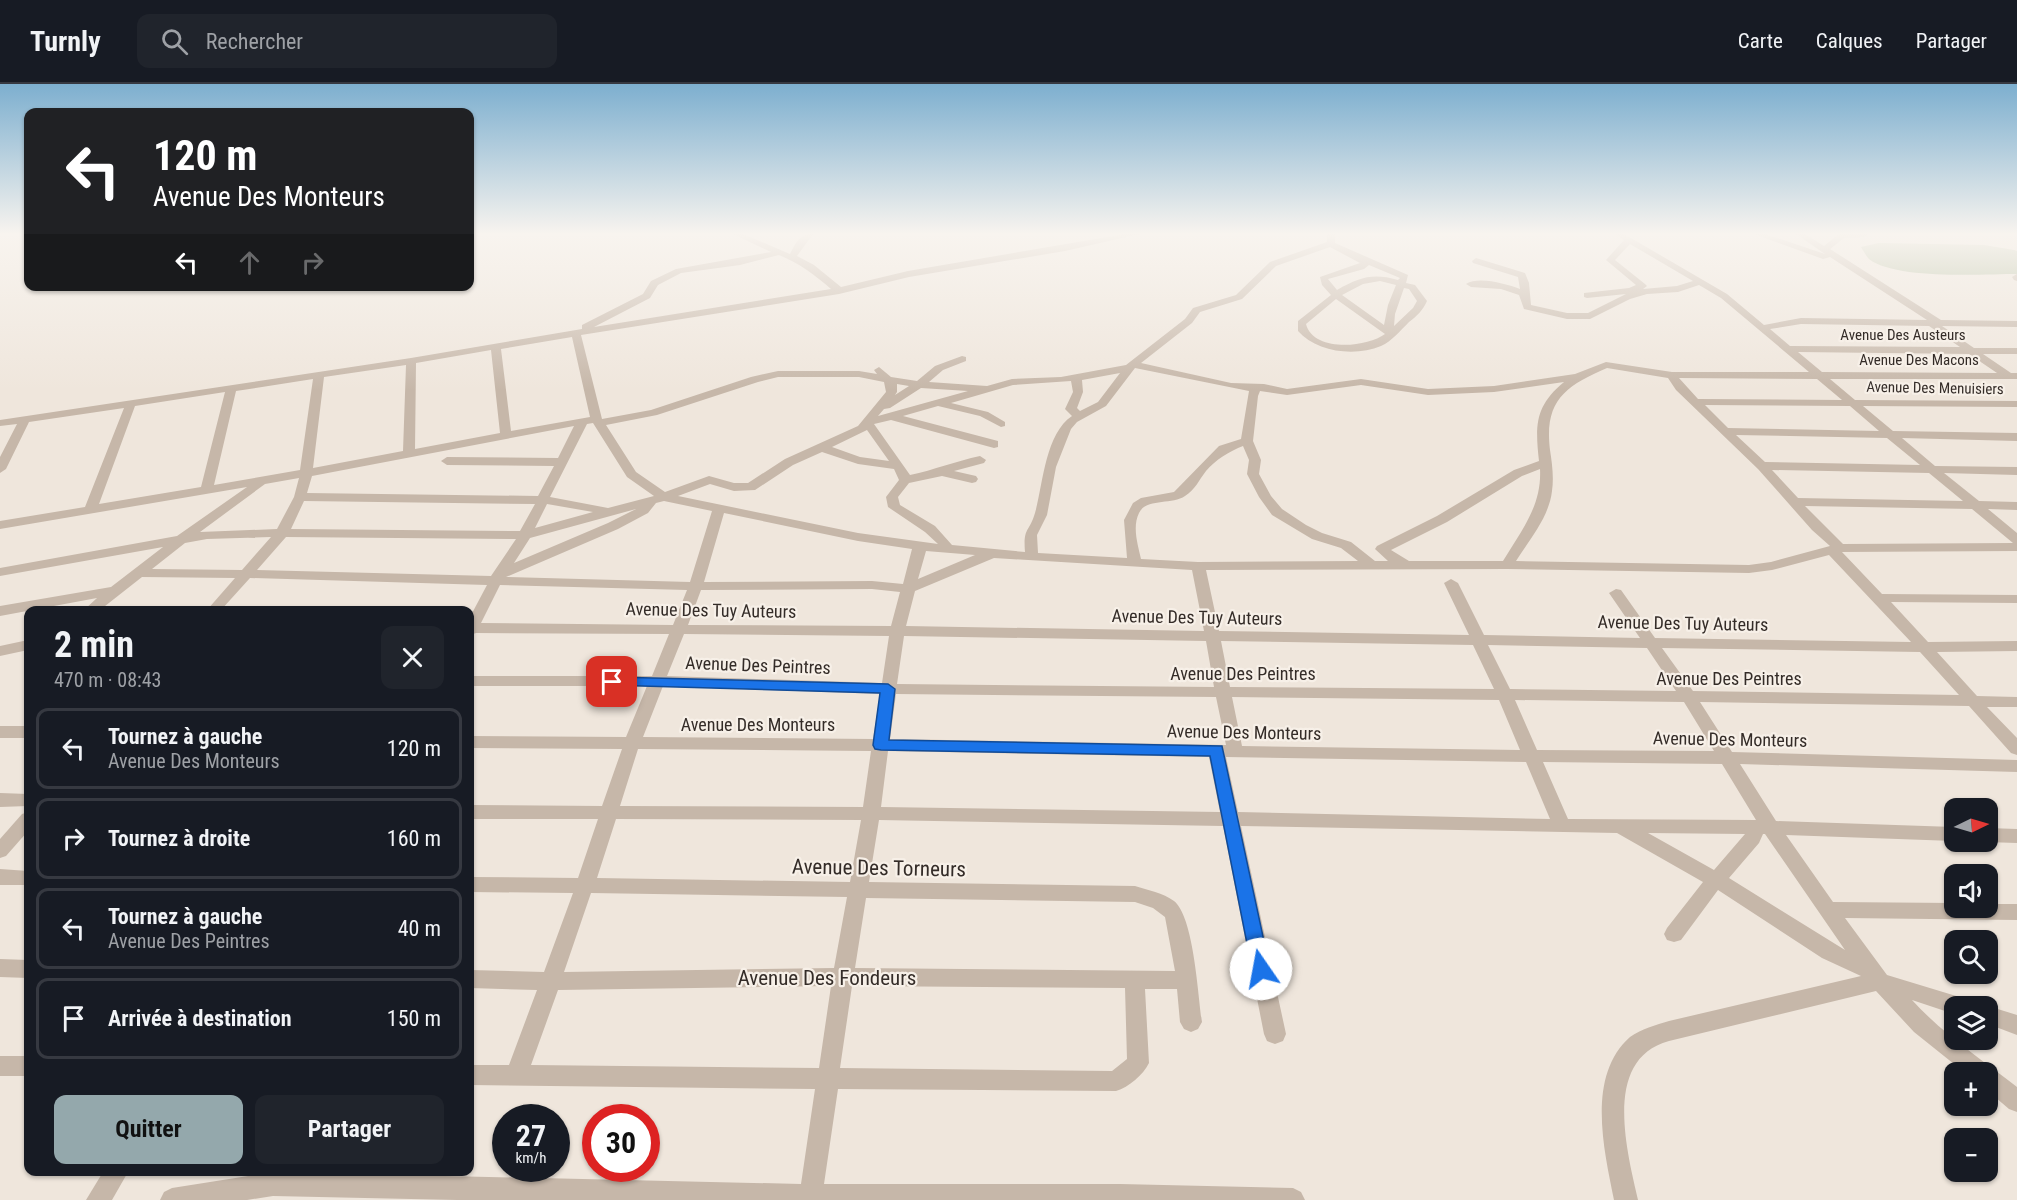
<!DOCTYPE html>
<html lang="fr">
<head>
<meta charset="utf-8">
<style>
	:root { --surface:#171b24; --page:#20242c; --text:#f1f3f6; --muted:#9ea1a6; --line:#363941; --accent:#94a8ac }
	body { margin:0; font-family:"Roboto Condensed",sans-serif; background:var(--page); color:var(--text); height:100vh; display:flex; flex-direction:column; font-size:22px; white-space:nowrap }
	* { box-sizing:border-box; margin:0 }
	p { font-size:20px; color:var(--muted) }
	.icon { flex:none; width:33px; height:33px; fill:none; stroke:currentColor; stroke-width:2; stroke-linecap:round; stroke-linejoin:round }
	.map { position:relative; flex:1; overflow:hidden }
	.details { position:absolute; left:24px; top:522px; width:450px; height:570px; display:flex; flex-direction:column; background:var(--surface); border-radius:12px; box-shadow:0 2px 4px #0004 }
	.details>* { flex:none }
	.banner { position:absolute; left:24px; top:24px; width:450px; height:183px; border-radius:12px; box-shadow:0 2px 4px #0004; background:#202124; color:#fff; overflow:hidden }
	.needle { width:39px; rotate:85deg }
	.buttons { position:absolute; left:1944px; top:714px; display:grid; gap:12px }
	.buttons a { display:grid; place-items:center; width:54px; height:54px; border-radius:12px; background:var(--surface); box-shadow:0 2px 4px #0004; font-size:30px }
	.speed { position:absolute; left:492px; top:1020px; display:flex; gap:12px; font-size:30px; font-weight:700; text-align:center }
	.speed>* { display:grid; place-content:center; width:78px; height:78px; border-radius:50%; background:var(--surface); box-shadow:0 2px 4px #0004; line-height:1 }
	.speed small { font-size:15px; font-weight:400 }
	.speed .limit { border:9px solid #d22; background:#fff; color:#111 }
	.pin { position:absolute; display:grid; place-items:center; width:51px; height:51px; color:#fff; margin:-26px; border-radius:12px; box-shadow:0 3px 9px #0006 }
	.me { position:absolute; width:66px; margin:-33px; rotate:348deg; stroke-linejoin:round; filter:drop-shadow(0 0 4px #0008) }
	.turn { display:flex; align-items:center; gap:21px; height:126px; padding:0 30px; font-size:27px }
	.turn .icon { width:78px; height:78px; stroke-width:2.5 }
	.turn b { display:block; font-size:42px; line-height:51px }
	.lanes { display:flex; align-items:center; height:57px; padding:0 30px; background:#0003; justify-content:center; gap:30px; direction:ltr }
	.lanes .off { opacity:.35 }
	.round { display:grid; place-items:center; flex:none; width:63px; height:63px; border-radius:12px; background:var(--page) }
	.head { display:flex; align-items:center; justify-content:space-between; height:102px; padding:0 30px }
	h1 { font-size:36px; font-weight:700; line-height:45px }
	.cta { display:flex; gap:12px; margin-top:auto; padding:12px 30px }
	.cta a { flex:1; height:69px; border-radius:12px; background:var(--accent); color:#111; font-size:24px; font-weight:700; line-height:69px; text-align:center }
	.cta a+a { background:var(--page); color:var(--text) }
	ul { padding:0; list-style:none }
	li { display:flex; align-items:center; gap:18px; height:81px; margin:0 12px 9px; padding:0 18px; border:3px solid var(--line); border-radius:12px }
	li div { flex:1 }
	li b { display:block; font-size:22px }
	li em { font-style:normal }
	header { display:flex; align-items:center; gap:36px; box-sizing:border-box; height:84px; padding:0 30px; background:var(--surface); border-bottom:2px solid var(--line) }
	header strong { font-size:28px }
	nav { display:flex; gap:33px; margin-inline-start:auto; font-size:21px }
	.search { width:420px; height:54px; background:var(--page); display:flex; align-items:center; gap:15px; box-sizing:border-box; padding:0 21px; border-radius:12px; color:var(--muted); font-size:22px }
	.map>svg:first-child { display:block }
	.green { fill:#b2bd9e }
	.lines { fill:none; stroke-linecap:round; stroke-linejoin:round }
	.minor { fill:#c6b7a9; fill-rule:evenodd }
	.route { fill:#1a73e8; stroke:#114b97; stroke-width:1.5 }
	.labels { text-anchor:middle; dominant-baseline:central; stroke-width:4.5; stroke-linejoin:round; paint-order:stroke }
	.far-street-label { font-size:15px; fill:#342c28; stroke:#f7f0e8 }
	.street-label { font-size:18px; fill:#342c28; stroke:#f7f0e8 }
	.near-street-label { font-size:21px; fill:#342c28; stroke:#f7f0e8 }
</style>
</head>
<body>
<header>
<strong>Turnly</strong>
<div class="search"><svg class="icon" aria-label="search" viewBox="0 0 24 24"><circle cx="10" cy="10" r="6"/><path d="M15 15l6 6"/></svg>Rechercher</div>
<nav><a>Carte</a><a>Calques</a><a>Partager</a></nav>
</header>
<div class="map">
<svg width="2017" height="1116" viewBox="0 0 2017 1116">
	<rect width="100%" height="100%" fill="#efe6dc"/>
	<!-- green -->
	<path class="green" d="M1879 159 1984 161 2014 166 2017 167V190C1982 190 1896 196 1869 175 1866 172 1863 166 1861 163Z"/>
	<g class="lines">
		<!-- minor -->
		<g class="minor">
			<path d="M733 150H743L790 170C796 159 799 150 813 150L797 172 814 181 841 203 908 187 1125 150H1139L1065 167 909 193 839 210 581 251 602 335 651 326 751 293 778 287H859L877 290 874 286 879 283 891 293 917 297 935 282 962 272 966 273V277L943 286 929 298 987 302 1012 295 1061 293 1126 281 1185 235 1193 224 1236 211 1270 178 1327 158V150H1335V159L1408 191 1406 199 1415 201 1427 217C1423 226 1417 232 1409 238 1400 247 1392 257 1381 262 1355 273 1316 268 1298 247V237L1331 211 1322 201 1320 193 1360 179 1330 163 1276 182 1242 215 1200 228 1192 239 1141 279 1231 299 1264 300 1287 305 1361 295 1428 305 1494 302 1575 290 1606 278 1672 288H1809L1721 214 1699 201 1678 208 1647 210 1630 215 1590 235H1567L1524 225 1519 211 1501 205 1471 203 1466 200C1479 192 1506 200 1520 205L1518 193 1473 179 1472 177 1476 174 1525 189 1529 199 1531 221 1567 229H1588L1626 210 1587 214 1584 213V209L1629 204 1636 201 1606 176 1624 156 1615 150H1624L1727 210 1764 241 1801 234 1927 236 1830 173 1823 175 1754 150H1765L1825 170 1796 150H1805L1824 162 1839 150H1868L1864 153 1844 154 1830 165 1941 236 2017 237V243L1942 242 1974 264H2017V270H1983L2011 289H2017V295H1830L1855 316 2017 317V323L1863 322 1893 347 2017 349V357L1902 354 1935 382 2017 383V391L1944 389 1979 417 2017 418V426L1988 425 2017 449V467L1842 468 1882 510 2017 511V519L1891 518 1928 558 2017 557V567L1937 568 1977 612 2017 613V623H1987L2017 654V671L2011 669 1969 622 1700 618 1732 668 2017 676V688L1740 680 1776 737 1954 743V757L1786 751 1833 818 1954 819V824H1988V820H2017V836L1845 834 1887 891 1966 915 1969 922H1954V930L1912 916C1943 950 1981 975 2017 1003V1028L2009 1025 1988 1007V988H1964L1914 948 1876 907 1669 957C1602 975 1627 1067 1638 1116H1614C1604 1066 1586 992 1630 953 1641 945 1656 941 1669 937L1861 892 1822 874 1718 806 1681 856 1674 858 1667 856 1664 850 1667 844 1703 798 1617 749 1241 742 1286 950 1283 957 1275 960 1267 957 1264 950 1223 742 879 736 869 798 1135 802C1148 806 1163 809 1174 817 1194 833 1198 912 1202 938L1198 945 1191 948 1184 945 1180 938 1177 905H1145L1149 979C1143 991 1129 1003 1116 1007L838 1005 824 1100H1120L1293 1104 1301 1108 1305 1116H457L273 1112 247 1116H160L164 1108 172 1104 273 1088 801 1100 815 1005 470 1001V981H509L537 906 470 904V886L544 888 573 809 470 808V793L578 794 598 735H470V721L602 722 622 665 470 664V652L626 653 647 602H470V592H652L669 550 476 549 470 551V533L487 501 250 494 221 526H207L235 494 142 493 100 526H84L97 514 0 532V522L111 503 163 463 0 492V484L177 452 247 403 0 445V437L85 423 124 324 29 338 6 385 0 389V373L17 340 0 342V336L411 274 582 245V241L643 210 651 197 676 185 771 168ZM1630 160 1693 197 1677 202 1643 205 1647 202 1645 200 1615 176ZM779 171C799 179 815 191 831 205L594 243 650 214 658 201 681 189 740 181ZM1369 181 1400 194 1398 196C1373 189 1360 193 1337 206L1328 195 1364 185ZM1380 197 1396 201 1388 221 1384 241 1342 211 1363 200ZM1404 204 1409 205 1417 217 1413 224 1394 242 1395 230ZM1336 215 1385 250C1366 264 1313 268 1306 240ZM1801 240 1929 242 1960 263 1790 262 1770 245ZM572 253 590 333 511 347 501 265ZM491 266 500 349 415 365 416 279ZM1798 268 1969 270 1997 289 1822 288ZM406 281 403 367 313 384 324 293ZM1135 284 1249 307 1241 355 1219 362 1174 408 1141 414 1133 419 1124 436 1127 474 1038 469 1037 451 1047 431 1056 383 1071 345 1077 338 1106 322ZM1607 284 1668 294 1676 306 1758 385 1812 446 1830 462 1771 478 1749 481 1516 477C1530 455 1549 433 1552 407 1554 393 1552 379 1550 366 1544 317 1565 302 1607 284ZM1120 289 1098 318 1080 327 1077 324 1083 308 1082 296ZM778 293H859L884 298 886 308 858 342 785 375 748 399H734L709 392 665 408 636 388 606 341 657 331 758 298ZM1679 294 1817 295 1842 316 1698 315ZM313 295 300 386 214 401 236 307ZM1071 297 1073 308 1065 325 1072 332C1045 350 1043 401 1035 429 1029 449 1023 443 1025 468L952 461 935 442 900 421 898 413 909 399 942 392 972 399 976 398 978 395 976 392 954 387 984 379 986 376 980 372C956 377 934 386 910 391L874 340 891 336 994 364 998 363V357L903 332 938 322 980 332 1001 343 1005 342V338L988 328 951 319 1013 301ZM1564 298C1535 322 1535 341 1539 377L1514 386 1437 432 1377 462 1375 465 1388 477H1375L1351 458 1322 449 1306 441 1282 425 1271 412 1259 390 1261 376 1253 357 1258 312 1260 307 1287 311 1361 301 1428 311 1494 308ZM897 300 909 302 895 311 897 308ZM921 304 968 307 878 332 884 325 890 324ZM225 308 201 403 99 420 135 322ZM1705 321 1850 322 1879 347 1728 344ZM593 339 627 393 654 412 608 424 550 413 587 340ZM574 342 558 374 447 373 441 377 447 381 554 382 538 412 307 409 312 392ZM867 346 889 377 860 373 832 363ZM1736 351 1887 354 1920 381 1765 378ZM1243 362 1249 376 1247 390 1259 413 1272 431 1312 455 1341 464 1358 477 1198 478 1141 475C1138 461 1132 443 1139 429 1146 414 1172 421 1185 412 1195 406 1199 396 1206 387 1215 376 1230 367 1243 362ZM822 368 858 380 894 385 899 396 886 413 888 423 925 448 938 460 858 449 678 412 710 400 734 407 755 406 793 381ZM1540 385C1542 422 1521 447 1503 477H1409L1391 466 1447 438 1522 392ZM1772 386 1929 389 1963 417 1798 414ZM299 394 294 413 277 445 200 448 265 400ZM304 417 535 420 520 447 291 445ZM664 417 712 427 690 498 506 493 618 445 648 429 656 419ZM547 420 593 428 535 444ZM1805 422 1972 425 2013 459 1843 460ZM636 425 608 439 514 479 530 454ZM724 429 858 457 912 465 903 500 872 497 704 498ZM271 453 242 486 152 485 185 459 207 455ZM286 453 516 455 491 492 257 486ZM926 467 975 471 918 495ZM1829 471 1911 558 1655 554 1621 506 1616 505 1609 509 1640 554 1484 551 1458 499 1451 495 1444 499 1469 551 1219 547 1206 486 1507 485 1749 489 1772 486ZM994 474 1192 486 1204 547 906 542 915 507ZM500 501 687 506 673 541 481 539ZM872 505 900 508 891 542 688 541 701 506ZM684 550 889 552 882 599 667 592ZM904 552 1206 557 1214 603 897 600ZM1221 557 1473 561 1494 605 1230 603ZM1488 561 1647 564 1676 607 1510 605ZM1662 564 1920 568 1959 611 1693 607ZM663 602 880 610 873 655 643 653ZM896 610 1216 613 1226 661 890 655ZM1232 613 1499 616 1520 666 1242 662ZM1515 616 1684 618 1714 667 1537 666ZM638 665 871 667 863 723 620 722ZM888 667 1209 673 1220 728 881 723ZM1226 673 1526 678 1550 735 1238 728ZM1543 678 1722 680 1756 736 1568 735ZM616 735 861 736 850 798 597 794ZM1648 749 1745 750 1714 786ZM1763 750H1765L1845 866 1729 794 1759 759ZM591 809 847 813 834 884 564 888ZM866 814 1135 818 1153 824 1165 833 1175 887 855 884ZM831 902 819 984 531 981 558 906ZM852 902 1125 904 1127 975 1112 987 840 984Z"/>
			<polygon points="2017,190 2017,197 2014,196 2012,193"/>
			<polygon points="28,556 28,566 0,572 0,562"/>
			<rect x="0" y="642" width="28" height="12"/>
			<polygon points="0,709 28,710 28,722 0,723"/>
			<polygon points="28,728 28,747 6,772 0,774 0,755 22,730"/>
			<polygon points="1988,744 2017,745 2017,759 1986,758"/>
			<polygon points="0,785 28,787 28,801 0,801"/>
			<polygon points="0,875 28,876 28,894 0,893"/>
			<polygon points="1985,922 1988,922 2017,931 2017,951 1988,940 1988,922"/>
			<rect x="0" y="972" width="28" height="20"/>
			<polygon points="103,1088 128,1088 112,1116 86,1116"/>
		</g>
	</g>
	<!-- sky -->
	<linearGradient id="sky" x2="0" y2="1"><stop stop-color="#7dafcf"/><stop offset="0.49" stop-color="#f8f4ef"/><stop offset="1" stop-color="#f8f4ef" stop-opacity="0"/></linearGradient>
	<rect width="2017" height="306" fill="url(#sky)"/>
	<!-- route -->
	<polygon class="route" points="612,593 888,600 895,605 889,656 1222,662 1270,885 1268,891 1261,893 1255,891 1252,885 1210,672 881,666 875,665 873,661 880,609 607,601 605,598 607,594"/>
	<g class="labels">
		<!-- far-street labels -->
		<g class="far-street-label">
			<text x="1903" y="251">Avenue Des Austeurs</text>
			<text x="1919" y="276">Avenue Des Macons</text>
			<text transform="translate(1935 304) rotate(1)">Avenue Des Menuisiers</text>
		</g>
		<!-- street labels -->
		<g class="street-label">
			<text transform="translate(711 526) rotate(1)">Avenue Des Tuy Auteurs</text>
			<text transform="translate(1197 533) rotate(1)">Avenue Des Tuy Auteurs</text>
			<text transform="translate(1683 539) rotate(1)">Avenue Des Tuy Auteurs</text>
			<text transform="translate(758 581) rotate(2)">Avenue Des Peintres</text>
			<text x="1243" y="589">Avenue Des Peintres</text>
			<text x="1729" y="594">Avenue Des Peintres</text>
			<text x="758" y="640">Avenue Des Monteurs</text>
			<text transform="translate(1244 648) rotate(1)">Avenue Des Monteurs</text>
			<text transform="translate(1730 655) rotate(1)">Avenue Des Monteurs</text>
		</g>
		<!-- near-street labels -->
		<g class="near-street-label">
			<text transform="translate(879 784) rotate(1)">Avenue Des Torneurs</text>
			<text x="827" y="894">Avenue Des Fondeurs</text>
		</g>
	</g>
</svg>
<div class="buttons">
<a><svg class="needle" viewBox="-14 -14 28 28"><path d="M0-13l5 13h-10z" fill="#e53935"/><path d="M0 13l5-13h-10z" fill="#9ea1a6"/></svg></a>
<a><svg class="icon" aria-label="sound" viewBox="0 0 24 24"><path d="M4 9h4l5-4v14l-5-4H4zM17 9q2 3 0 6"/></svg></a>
<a><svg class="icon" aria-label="search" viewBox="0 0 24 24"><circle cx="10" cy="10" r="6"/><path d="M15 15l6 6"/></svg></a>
<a><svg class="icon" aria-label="layers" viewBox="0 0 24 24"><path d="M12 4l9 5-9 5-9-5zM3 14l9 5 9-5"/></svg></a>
<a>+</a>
<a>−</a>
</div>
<div class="speed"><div>27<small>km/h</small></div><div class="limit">30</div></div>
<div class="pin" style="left:612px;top:598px;background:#d93025"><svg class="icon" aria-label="arrive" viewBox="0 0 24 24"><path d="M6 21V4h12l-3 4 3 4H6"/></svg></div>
<svg class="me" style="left:1261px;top:885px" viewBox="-20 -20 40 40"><circle r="19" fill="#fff"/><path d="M0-13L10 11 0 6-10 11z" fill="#1a73e8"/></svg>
<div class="banner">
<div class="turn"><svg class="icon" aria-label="left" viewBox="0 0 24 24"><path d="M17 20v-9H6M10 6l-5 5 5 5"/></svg><div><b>120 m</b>Avenue Des Monteurs</div></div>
<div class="lanes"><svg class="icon" aria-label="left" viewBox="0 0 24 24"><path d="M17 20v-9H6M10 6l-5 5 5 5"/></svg><svg class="icon off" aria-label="ahead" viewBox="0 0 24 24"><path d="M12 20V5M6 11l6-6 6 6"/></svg><svg class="icon off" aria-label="right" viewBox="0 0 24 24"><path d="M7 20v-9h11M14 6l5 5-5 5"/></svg></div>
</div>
<section class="details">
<div class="head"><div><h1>2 min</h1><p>470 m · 08:43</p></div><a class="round"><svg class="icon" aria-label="close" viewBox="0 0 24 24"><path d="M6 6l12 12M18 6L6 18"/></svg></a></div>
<ul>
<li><svg class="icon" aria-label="left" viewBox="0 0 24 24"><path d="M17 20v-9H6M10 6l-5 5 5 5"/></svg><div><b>Tournez à gauche</b><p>Avenue Des Monteurs</p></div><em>120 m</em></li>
<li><svg class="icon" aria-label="right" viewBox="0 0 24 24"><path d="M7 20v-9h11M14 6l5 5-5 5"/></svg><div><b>Tournez à droite</b></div><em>160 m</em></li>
<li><svg class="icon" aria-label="left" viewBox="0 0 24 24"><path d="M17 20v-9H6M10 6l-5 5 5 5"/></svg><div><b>Tournez à gauche</b><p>Avenue Des Peintres</p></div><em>40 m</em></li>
<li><svg class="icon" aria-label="arrive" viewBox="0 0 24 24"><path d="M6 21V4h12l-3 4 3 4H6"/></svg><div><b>Arrivée à destination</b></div><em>150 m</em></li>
</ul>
<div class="cta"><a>Quitter</a><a>Partager</a></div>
</section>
</div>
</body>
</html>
